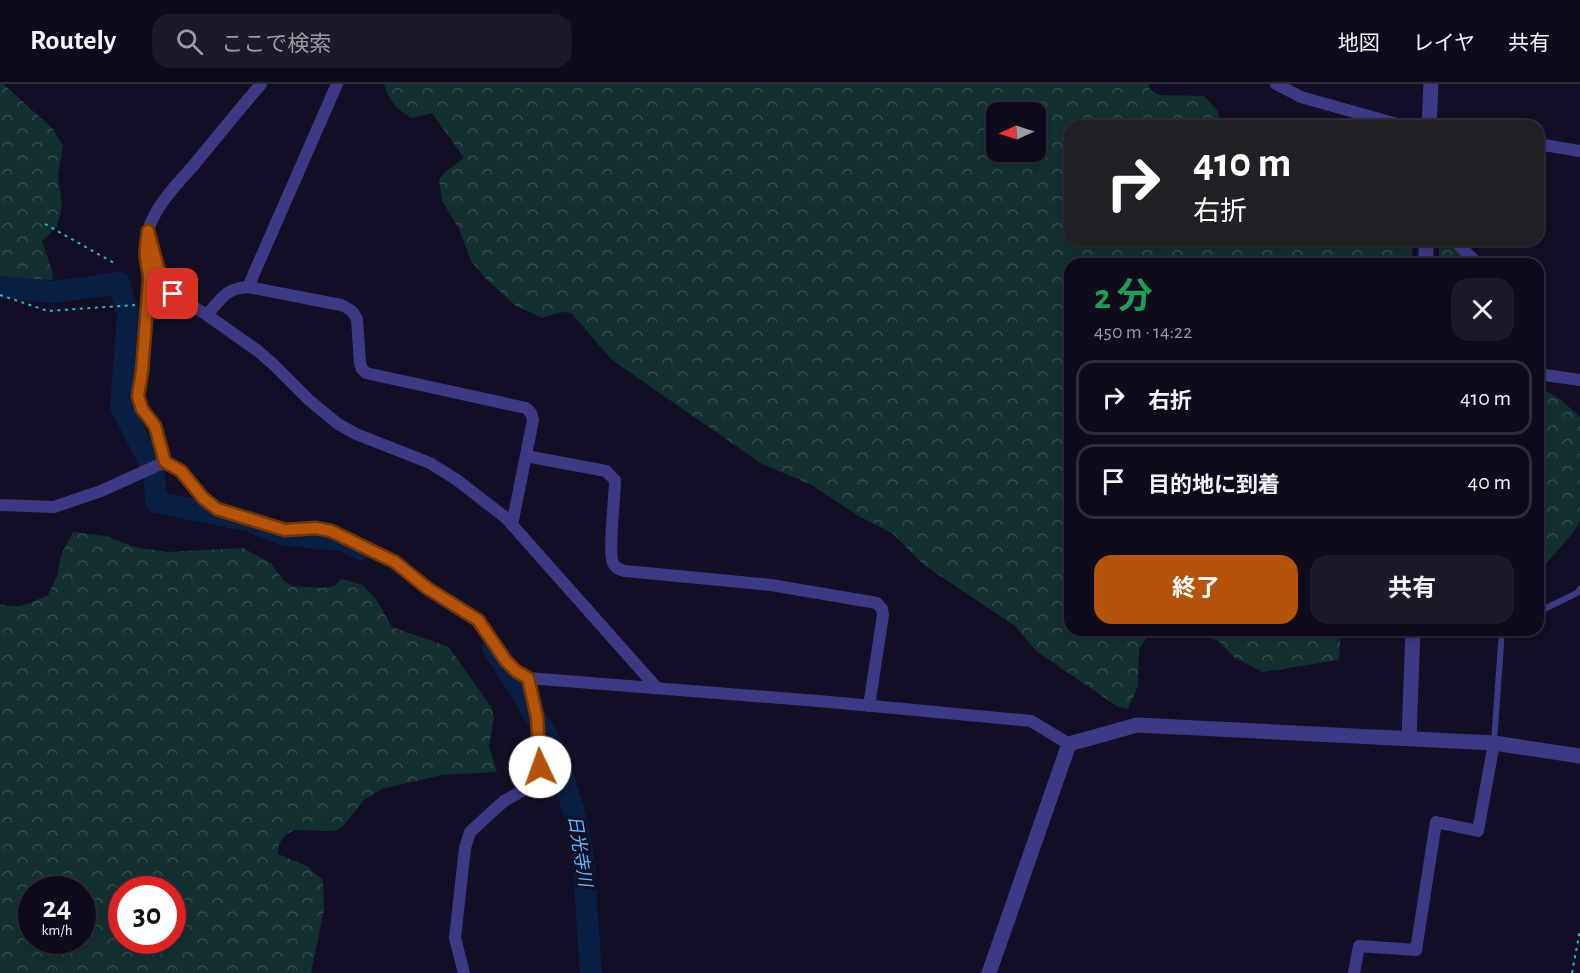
<!DOCTYPE html>
<html lang="ja">
<head>
<meta charset="utf-8">
<style>
	:root { --surface:#0e0b1c; --page:#1c1929; --text:#f1f3f6; --muted:#9b9ba3; --line:#2e2b3b; --accent:#b45309 }
	body { margin:0; font-family:"Alegreya Sans","Noto Sans JP",sans-serif; background:var(--page); color:var(--text); height:100vh; display:flex; flex-direction:column; font-size:22px; white-space:nowrap }
	* { box-sizing:border-box; margin:0 }
	p { font-size:20px; color:var(--muted) }
	.icon { flex:none; width:33px; height:33px; fill:none; stroke:currentColor; stroke-width:2; stroke-linecap:round; stroke-linejoin:round }
	.map { position:relative; flex:1; overflow:hidden }
	.drawer { position:absolute; left:1064px; top:174px; width:480px; height:378px; display:flex; flex-direction:column; background:var(--surface); border-radius:18px; box-shadow:0 3px 9px #0003,0 0 0 2px var(--line) }
	.drawer>* { flex:none }
	.hud { position:absolute; left:1064px; top:36px; width:480px; height:126px; border-radius:18px; box-shadow:0 3px 9px #0003,0 0 0 2px var(--line); background:#202124; color:#fff; overflow:hidden }
	.needle { width:39px; rotate:267deg }
	.buttons { position:absolute; left:986px; top:18px; display:grid; gap:12px }
	.buttons a { display:grid; place-items:center; width:60px; height:60px; border-radius:12px; background:var(--surface); box-shadow:0 3px 9px #0003,0 0 0 2px var(--line); font-size:30px }
	.speed { position:absolute; left:18px; top:792px; display:flex; gap:12px; font-size:30px; font-weight:700; text-align:center }
	.speed>* { display:grid; place-content:center; width:78px; height:78px; border-radius:50%; background:var(--surface); box-shadow:0 3px 9px #0003,0 0 0 2px var(--line); line-height:1 }
	.speed small { font-size:15px; font-weight:400 }
	.speed .limit { border:9px solid #d22; background:#fff; color:#111 }
	.pin { position:absolute; display:grid; place-items:center; width:51px; height:51px; color:#fff; margin:-26px; border-radius:12px; box-shadow:0 3px 9px #0006 }
	.me { position:absolute; width:66px; margin:-33px; rotate:357deg; stroke-linejoin:round; filter:drop-shadow(0 0 4px #0008) }
	.turn { display:flex; align-items:center; gap:21px; height:126px; padding:0 30px; font-size:27px }
	.turn .icon { width:78px; height:78px; stroke-width:2.5 }
	.turn b { display:block; font-size:42px; line-height:51px }
	.round { display:grid; place-items:center; flex:none; width:63px; height:63px; border-radius:18px; background:var(--page) }
	.summary { display:flex; align-items:center; justify-content:space-between; height:102px; padding:0 30px }
	h1 { font-size:36px; font-weight:700; line-height:45px; color:#1e9e55 }
	.primary-button { display:flex; gap:12px; margin-top:auto; padding:12px 30px }
	.primary-button a { flex:1; height:69px; border-radius:18px; background:var(--accent); color:#fff; font-size:24px; font-weight:700; line-height:69px; text-align:center }
	.primary-button a+a { background:var(--page); color:var(--text) }
	ul { padding:0; list-style:none }
	li { display:flex; align-items:center; gap:18px; height:75px; margin:0 12px 9px; padding:0 18px; border:3px solid var(--line); border-radius:18px }
	li div { flex:1 }
	li b { display:block; font-size:22px }
	li em { font-style:normal }
	header { display:flex; align-items:center; gap:36px; box-sizing:border-box; height:84px; padding:0 30px; background:var(--surface); border-bottom:2px solid var(--line) }
	header strong { font-size:28px }
	nav { display:flex; gap:33px; margin-inline-start:auto; font-size:21px }
	.search { width:420px; height:54px; background:var(--page); display:flex; align-items:center; gap:15px; box-sizing:border-box; padding:0 21px; border-radius:18px; color:var(--muted); font-size:22px }
	.map>svg:first-child { display:block }
	.forest { fill:url(#forest-crowns); fill-rule:evenodd }
	.lines { fill:none; stroke-linecap:round; stroke-linejoin:round }
	.river { stroke:#0a1f44; stroke-width:22 }
	.path { stroke:#2fb8b0; stroke-width:2; stroke-dasharray:3 4.5; stroke-linecap:butt }
	.service { stroke:#3d3a85; stroke-width:6 }
	.minor { stroke:#3d3a85; stroke-width:12 }
	.tertiary { stroke:#3d3a85; stroke-width:15 }
	.route-casing { stroke:#753606; stroke-width:15 }
	.route { stroke:#b45309; stroke-width:10 }
	.labels { text-anchor:middle; dominant-baseline:central; stroke-width:6; stroke-linejoin:round; paint-order:stroke }
	.water-label { font-size:18px; font-style:italic; fill:#62b6ff; stroke:#130f26 }
</style>
</head>
<body>
<header>
<strong>Routely</strong>
<div class="search"><svg class="icon" aria-label="search" viewBox="0 0 24 24"><circle cx="10" cy="10" r="6"/><path d="M15 15l6 6"/></svg>ここで検索</div>
<nav><a>地図</a><a>レイヤ</a><a>共有</a></nav>
</header>
<div class="map">
<svg width="1580" height="889" viewBox="0 0 1580 889">
	<defs>
		<pattern id="forest-crowns" width="20" height="18" patternUnits="userSpaceOnUse" patternTransform="scale(1.5)"><rect width="20" height="18" fill="#12302f"/><path d="M2 6a3 3 0 1 1 6 0M12 15a3 3 0 1 1 6 0" fill="none" stroke="#344d4e"/></pattern>
	</defs>
	<rect width="100%" height="100%" fill="#130f26"/>
	<!-- forest -->
	<g class="forest">
		<polygon points="0,0 3,0 53,45 63,62 58,91 62,122 57,143 42,157 52,186 53,196 0,194"/>
		<path d="M384 0H1149L1150 6 1160 11 1204 12 1217 26 1222 42H1070V156H1241L1252 164 1274 162 1283 156H1411L1413 157 1412 180H1070V546H1155L1150 548 1139 566 1138 602 1128 625 1118 623 1036 567 1015 542 924 481 893 450 857 431 810 400 762 380 612 276 571 229 561 228 542 234 516 222 485 194 471 177 459 145 442 117 439 96 445 88 464 74 432 29 412 34C395 25 390 17 384 0ZM1035 28V68H996V28Z"/>
		<polygon points="1449,156 1457,163 1466,180 1439,180 1439,159"/>
		<polygon points="1538,302 1560,315 1580,333 1580,437 1573,449 1545,481 1538,503"/>
		<path d="M73 448 106 452 135 463 167 468 243 464 271 479 283 496 292 502 323 504 334 502 342 495 363 501 377 517 392 543 449 563 491 623 494 633 489 663 497 688 442 691 382 705 365 715 343 742 335 747 294 746 285 751 279 760 278 770 307 782 323 796 324 826 311 889H0V520C22 526 28 519 48 511L57 492 61 471ZM32 806H82V856H32ZM122 806H172V856H122Z"/>
		<polygon points="1186,546 1341,546 1339,576 1263,588 1235,574 1218,557"/>
	</g>
	<g class="lines">
		<!-- river -->
		<g class="river">
			<polyline points="0,203 54,208 119,199 128,231 121,322 154,387 156,418 249,437 285,451 342,456 360,465"/>
			<polyline points="493,564 521,607 554,665 575,731 583,772 591,889"/>
		</g>
		<!-- path -->
		<g class="path">
			<polyline points="45,140 114,179"/>
			<polyline points="0,211 48,227 135,221"/>
			<polyline points="1572,889 1580,846"/>
		</g>
		<!-- service -->
		<g class="service">
			<polyline points="1538,528 1577,509 1580,505"/>
			<polyline points="1494,658 1502,546"/>
		</g>
		<!-- minor -->
		<g class="minor">
			<path d="M261 0C238 27 216 54 193 82 176 101 157 120 148 146 143 163 149 179 149 196L142 287 138 312 142 325 155 342 165 378 181 387 203 414 217 425 285 446 316 444 331 447 395 478 427 504 478 536 506 577 516 587 528 594 830 618 1031 637 1069 660"/>
			<polyline points="1276,0 1301,13 1404,42"/>
			<polyline points="1538,60 1580,67"/>
			<polyline points="150,155 158,184 164,199 173,210 207,231 258,267 274,281 309,316 338,340 356,350 430,379 457,396 506,434 656,603"/>
			<polyline points="1454,156 1478,180"/>
			<polyline points="248,203 337,0"/>
			<path d="M207 231C221 215 226 204 248 203L341 221C349 224 353 227 357 235L360 279 362 285 366 289 526 324 531 329 533 336 512 441"/>
			<polyline points="1538,290 1580,296"/>
			<path d="M526 372 606 387 615 396C615 412 608 468 613 479 615 484 620 486 625 487L771 501 877 519 882 525 883 531 869 622"/>
			<polyline points="0,421 54,423 101,407 165,378"/>
			<polyline points="464,889 455,854 465,764 470,748 504,717 529,703 540,683 537,633 528,594"/>
			<polyline points="1354,889 1359,862 1416,866 1436,738 1478,747 1494,659"/>
		</g>
		<!-- tertiary -->
		<g class="tertiary">
			<polyline points="1429,42 1431,0"/>
			<polyline points="1426,180 1426,156"/>
			<polyline points="1409,654 1413,546"/>
			<polyline points="989,889 1069,660 1137,641 1494,659 1580,672"/>
		</g>
	</g>
	<g class="lines">
		<defs>
			<path id="route" d="M173 210 164 199 158 184 148 147C147 156 145 166 146 174 147 182 149 188 149 196L142 287 138 312 142 325 155 342 165 378 181 387 203 414 217 425 285 446 316 444 331 447 395 478 427 504 478 536 506 577 516 587 528 594 537 633 540 683"/>
		</defs>
		<!-- route casing -->
		<use href="#route" class="route-casing"/>
		<!-- route -->
		<use href="#route" class="route"/>
	</g>
	<g class="labels">
		<!-- water labels -->
		<g class="water-label">
			<text transform="translate(579 767) rotate(81)">日光寺川</text>
		</g>
	</g>
</svg>
<div class="buttons">
<a><svg class="needle" viewBox="-14 -14 28 28"><path d="M0-13l5 13h-10z" fill="#e53935"/><path d="M0 13l5-13h-10z" fill="#9b9ba3"/></svg></a>
</div>
<div class="speed"><div>24<small>km/h</small></div><div class="limit">30</div></div>
<div class="pin" style="left:173px;top:210px;background:#d93025"><svg class="icon" aria-label="arrive" viewBox="0 0 24 24"><path d="M6 21V4h12l-3 4 3 4H6"/></svg></div>
<svg class="me" style="left:540px;top:683px" viewBox="-20 -20 40 40"><circle r="19" fill="#fff"/><path d="M0-13L10 11 0 6-10 11z" fill="#b45309"/></svg>
<div class="hud">
<div class="turn"><svg class="icon" aria-label="right" viewBox="0 0 24 24"><path d="M7 20v-9h11M14 6l5 5-5 5"/></svg><div><b>410 m</b>右折</div></div>
</div>
<section class="drawer">
<div class="summary"><div><h1>2 分</h1><p>450 m · 14:22</p></div><a class="round"><svg class="icon" aria-label="close" viewBox="0 0 24 24"><path d="M6 6l12 12M18 6L6 18"/></svg></a></div>
<ul>
<li><svg class="icon" aria-label="right" viewBox="0 0 24 24"><path d="M7 20v-9h11M14 6l5 5-5 5"/></svg><div><b>右折</b></div><em>410 m</em></li>
<li><svg class="icon" aria-label="arrive" viewBox="0 0 24 24"><path d="M6 21V4h12l-3 4 3 4H6"/></svg><div><b>目的地に到着</b></div><em>40 m</em></li>
</ul>
<div class="primary-button"><a>終了</a><a>共有</a></div>
</section>
</div>
</body>
</html>
